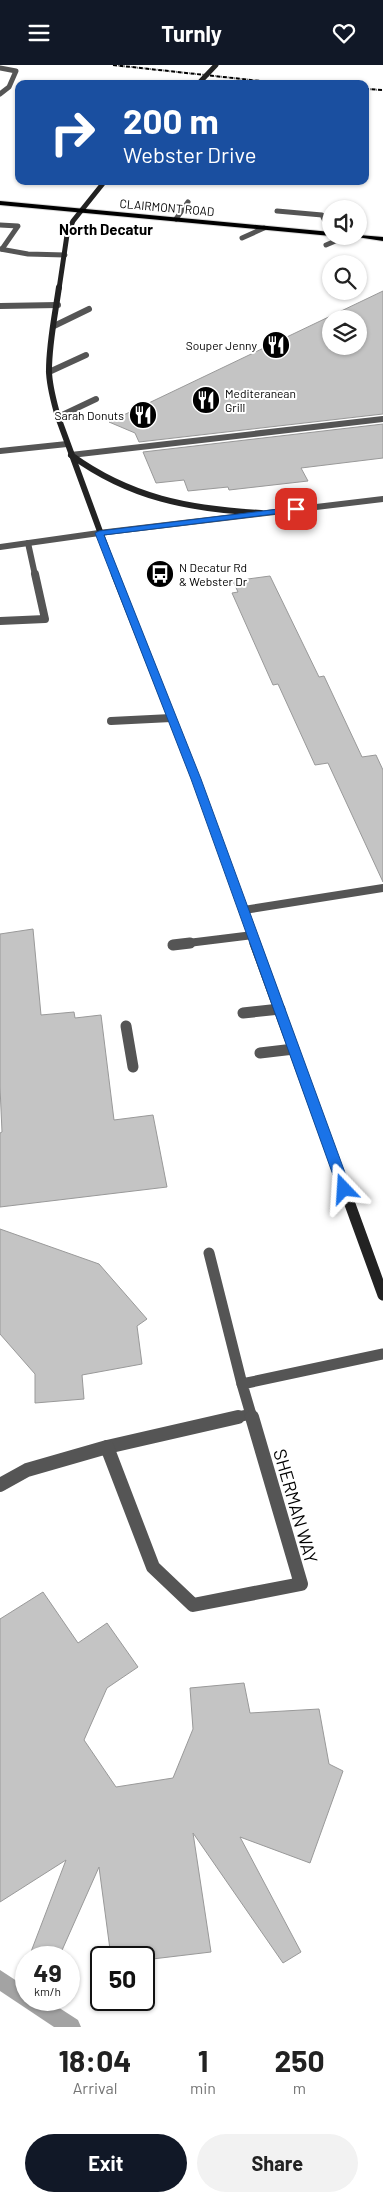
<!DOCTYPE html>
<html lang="en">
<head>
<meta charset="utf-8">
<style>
	:root { --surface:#fff; --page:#f2f2f2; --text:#222; --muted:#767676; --accent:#111827 }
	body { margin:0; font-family:Barlow,sans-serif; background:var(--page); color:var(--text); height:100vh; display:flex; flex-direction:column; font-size:19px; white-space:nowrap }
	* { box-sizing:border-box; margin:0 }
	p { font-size:16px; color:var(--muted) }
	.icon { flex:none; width:28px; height:28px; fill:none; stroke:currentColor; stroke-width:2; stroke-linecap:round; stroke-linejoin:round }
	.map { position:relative; height:1962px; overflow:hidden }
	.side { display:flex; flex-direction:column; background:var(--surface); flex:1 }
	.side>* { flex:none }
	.hud { position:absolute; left:15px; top:15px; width:354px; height:105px; border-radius:10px; box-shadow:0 1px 4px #0004; background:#1a4fa0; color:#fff; overflow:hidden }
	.fabs { position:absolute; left:322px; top:135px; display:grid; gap:10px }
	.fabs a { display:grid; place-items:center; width:45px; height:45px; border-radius:50%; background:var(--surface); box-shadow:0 1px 4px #0004; font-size:25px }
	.speed { position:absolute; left:15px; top:1881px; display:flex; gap:10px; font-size:25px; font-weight:700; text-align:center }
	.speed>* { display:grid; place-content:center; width:65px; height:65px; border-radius:50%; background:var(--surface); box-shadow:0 1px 4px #0004; line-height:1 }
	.speed small { font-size:12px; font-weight:400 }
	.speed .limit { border:2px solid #111; border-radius:8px; background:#fff; color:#111 }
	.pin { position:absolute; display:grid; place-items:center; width:42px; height:42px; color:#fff; margin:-21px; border-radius:10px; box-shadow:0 2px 8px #0006 }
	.me { position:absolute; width:55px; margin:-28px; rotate:340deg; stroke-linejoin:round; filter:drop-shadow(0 0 4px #0008) }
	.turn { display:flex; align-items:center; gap:18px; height:105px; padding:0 25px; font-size:22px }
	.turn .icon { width:65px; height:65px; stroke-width:2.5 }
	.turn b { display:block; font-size:35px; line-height:42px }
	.eta { display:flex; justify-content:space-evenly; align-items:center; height:85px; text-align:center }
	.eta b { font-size:30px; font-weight:700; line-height:35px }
	.action { display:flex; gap:10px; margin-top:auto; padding:10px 25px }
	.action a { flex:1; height:58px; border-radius:30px; background:var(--accent); color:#fff; font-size:20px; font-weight:700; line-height:58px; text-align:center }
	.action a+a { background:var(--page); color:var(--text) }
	header { display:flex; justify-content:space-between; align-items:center; height:65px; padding:0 25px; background:var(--accent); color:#fff; font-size:22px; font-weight:700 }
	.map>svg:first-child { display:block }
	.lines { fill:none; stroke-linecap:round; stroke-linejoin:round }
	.stream { fill:#a3a3a3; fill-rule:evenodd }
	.building { fill:#c4c4c4; stroke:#999; fill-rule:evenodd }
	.primary-casing { stroke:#dbdbdb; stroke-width:2 }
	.service-far3 { stroke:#555; stroke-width:5 }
	.service-far2 { stroke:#555; stroke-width:6 }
	.service-far1 { stroke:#555; stroke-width:8 }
	.service { stroke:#555; stroke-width:11 }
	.minor-far2 { stroke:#555; stroke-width:6 }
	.minor-far1 { stroke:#555; stroke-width:11 }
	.minor { stroke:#555; stroke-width:14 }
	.secondary-far3 { stroke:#222; stroke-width:5 }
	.secondary-far2 { stroke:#222; stroke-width:6 }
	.secondary-far1 { stroke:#222; stroke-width:8 }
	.secondary { stroke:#222; stroke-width:11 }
	.primary { fill:#000; fill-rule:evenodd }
	.rail { stroke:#000; stroke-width:2; stroke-dasharray:4 1 0.5 1; stroke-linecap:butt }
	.secondary-bridge { stroke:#222; stroke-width:5 }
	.route { fill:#1a73e8; stroke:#114b97 }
	.labels { text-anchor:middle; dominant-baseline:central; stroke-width:4; stroke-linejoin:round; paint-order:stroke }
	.far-street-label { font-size:12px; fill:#000; stroke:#fff }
	.far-poi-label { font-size:12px; fill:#000; stroke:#fff; text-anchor:end }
	.far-quarter-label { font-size:15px; font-weight:bold; fill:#000; stroke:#fff }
	.near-street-label { font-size:18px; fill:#000; stroke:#fff }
</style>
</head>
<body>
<header><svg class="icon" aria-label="menu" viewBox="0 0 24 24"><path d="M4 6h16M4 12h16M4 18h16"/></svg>Turnly<svg class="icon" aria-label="heart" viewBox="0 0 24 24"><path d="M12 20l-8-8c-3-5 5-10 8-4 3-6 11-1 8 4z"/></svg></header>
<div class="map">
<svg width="383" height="1962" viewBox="0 0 383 1962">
	<rect width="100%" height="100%" fill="#fff"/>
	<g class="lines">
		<!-- stream -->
		<polygon class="stream" points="0,1905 26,1922 26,1935 47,1935 78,1955 81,1962 54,1962 0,1926"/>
	</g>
	<!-- building -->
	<g class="building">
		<path d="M383 226V349L139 377 135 368 109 357ZM331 254H359V281H331Z"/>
		<polygon points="383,359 383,393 301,403 308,416 229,425 228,422 188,426 184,415 156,418 143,387"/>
		<polygon points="270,511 319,612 324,611 362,692 376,690 383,705 383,817 328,698 315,700 278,619 273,620 232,528 238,527 233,516"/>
		<polygon points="33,864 41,950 74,947 75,953 101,950 114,1055 153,1050 167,1122 0,1142 0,1068 2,1067 0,1022 0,869"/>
		<polygon points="0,1164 99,1199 147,1254 137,1261 142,1299 82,1310 84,1334 35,1338 35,1309 0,1269"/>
		<polygon points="43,1527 78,1578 107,1558 138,1602 107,1623 84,1675 116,1722 173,1713 193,1664 190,1623 244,1618 250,1648 319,1644 329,1699 343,1706 310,1798 240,1772 301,1887 283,1898 193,1768 211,1887 144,1895 144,1892 111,1892 99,1802 59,1892 29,1892 66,1795 0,1837 0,1554"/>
	</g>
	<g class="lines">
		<defs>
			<g id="primary">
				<polygon points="0,136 331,167 331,171 0,140"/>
				<polygon points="359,170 383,172 383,176 350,171 359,171"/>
			</g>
		</defs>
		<!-- primary casing -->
		<use href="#primary" class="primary-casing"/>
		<!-- service-far3 -->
		<g class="service-far3">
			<polyline points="0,3 16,6 9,22 0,29"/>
			<polyline points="277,146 322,150 331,169"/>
			<polyline points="176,154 188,137"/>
			<polyline points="0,160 18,161 2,184"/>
			<polyline points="242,173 264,163"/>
			<polyline points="326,180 347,171"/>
			<polyline points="0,184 28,189 65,190"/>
		</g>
		<!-- service-far2 -->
		<g class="service-far2">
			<polyline points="0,241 58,240"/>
			<polyline points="54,261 89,244"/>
			<polyline points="49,307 86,290"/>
			<polyline points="58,352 96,334"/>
			<polyline points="0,386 67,379"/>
			<polyline points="71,390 383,354"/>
			<polyline points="28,478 35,510"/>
			<polyline points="0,482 99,468"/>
		</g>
		<!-- service-far1 -->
		<g class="service-far1">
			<polyline points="0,556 45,554 35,509"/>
			<polyline points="111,656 171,653"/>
			<polyline points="244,845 383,823"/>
			<polyline points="180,879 253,870"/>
		</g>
		<!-- service -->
		<g class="service">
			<polyline points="173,880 190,878"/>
			<polyline points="243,948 280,944"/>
			<polyline points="126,961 133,1002"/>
			<polyline points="260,988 294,984"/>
		</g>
		<!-- minor-far2 -->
		<polyline class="minor-far2" points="99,468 383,434"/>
		<!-- minor-far1 -->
		<g class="minor-far1">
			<polyline points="209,1188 242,1319"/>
			<polyline points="233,1353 251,1349"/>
			<polyline points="252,1353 242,1319 383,1289"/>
		</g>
		<!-- minor -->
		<g class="minor">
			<polyline points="107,1382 238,1352"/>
			<polyline points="0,1420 27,1405 107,1382 153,1502 193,1540 301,1519 252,1352"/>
		</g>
		<!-- secondary-far3 -->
		<polyline class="secondary-far3" points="59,224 67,170 73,156 105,116"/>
		<!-- secondary-far2 -->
		<g class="secondary-far2">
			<path d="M59 222C55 250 49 278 49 305 49 321 54 337 58 352L116 510"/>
			<path d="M71 390C130 433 189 444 261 448"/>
		</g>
		<!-- secondary-far1 -->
		<polyline class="secondary-far1" points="115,509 196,714 256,879"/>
		<!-- secondary -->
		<polyline class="secondary" points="255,878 383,1230"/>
		<!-- primary -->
		<use href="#primary" class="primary"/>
		<!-- rail -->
		<g class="rail">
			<polyline points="113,0 288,19"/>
			<polyline points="365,24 383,25"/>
		</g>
		<!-- secondary-bridge -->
		<polyline class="secondary-bridge" points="198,19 216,0"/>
	</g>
	<!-- route -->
	<polygon class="route" points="296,442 299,442 299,446 104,470 201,714 351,1124 349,1127 340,1127 338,1124 191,714 95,468 99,466"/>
	<!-- icons -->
	<defs>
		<symbol id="restaurant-disc" viewBox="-11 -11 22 22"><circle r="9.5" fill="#000" stroke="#fff"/><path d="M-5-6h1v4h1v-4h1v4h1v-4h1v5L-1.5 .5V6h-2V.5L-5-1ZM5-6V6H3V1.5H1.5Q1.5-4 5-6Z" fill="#fff"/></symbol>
		<symbol id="bus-disc" viewBox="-11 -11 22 22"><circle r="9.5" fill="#000" stroke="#fff"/><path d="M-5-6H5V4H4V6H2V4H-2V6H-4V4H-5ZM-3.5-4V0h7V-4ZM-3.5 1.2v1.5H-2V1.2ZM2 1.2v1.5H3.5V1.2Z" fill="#fff"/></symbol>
	</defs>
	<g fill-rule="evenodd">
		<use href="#restaurant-disc" x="260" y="264" width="32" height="32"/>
		<use href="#restaurant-disc" x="190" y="319" width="32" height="32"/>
		<use href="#restaurant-disc" x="127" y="334" width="32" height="32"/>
		<use href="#bus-disc" x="144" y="493" width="32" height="32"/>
	</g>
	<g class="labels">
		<!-- far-street labels -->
		<g class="far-street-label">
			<text transform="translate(167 142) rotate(5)">CLAIRMONT ROAD</text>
		</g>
		<!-- far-poi labels -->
		<g class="far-poi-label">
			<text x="257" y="280">Souper Jenny</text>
			<text x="225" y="328" text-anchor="start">Mediteranean<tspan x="225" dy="14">Grill</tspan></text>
			<text x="124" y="350">Sarah Donuts</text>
			<text x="179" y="502" text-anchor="start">N Decatur Rd<tspan x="179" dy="14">&amp; Webster Dr</tspan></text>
		</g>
		<!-- far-quarter labels -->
		<g class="far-quarter-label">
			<text x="106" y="164">North Decatur</text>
		</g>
		<!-- near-street labels -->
		<g class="near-street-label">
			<text transform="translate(296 1441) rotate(74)">SHERMAN WAY</text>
		</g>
	</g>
</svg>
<div class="fabs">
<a><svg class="icon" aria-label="sound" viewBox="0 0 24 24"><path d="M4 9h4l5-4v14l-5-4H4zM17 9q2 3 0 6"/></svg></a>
<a><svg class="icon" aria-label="search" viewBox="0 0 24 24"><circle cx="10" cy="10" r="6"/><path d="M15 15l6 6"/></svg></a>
<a><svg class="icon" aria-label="layers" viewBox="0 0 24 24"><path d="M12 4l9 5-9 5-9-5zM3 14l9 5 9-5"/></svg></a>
</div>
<div class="speed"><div>49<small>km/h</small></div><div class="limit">50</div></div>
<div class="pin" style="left:296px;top:444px;background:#d93025"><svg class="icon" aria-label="arrive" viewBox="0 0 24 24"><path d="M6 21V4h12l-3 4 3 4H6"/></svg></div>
<svg class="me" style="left:344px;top:1124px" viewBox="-20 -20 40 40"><path d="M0-17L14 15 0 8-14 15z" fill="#1a73e8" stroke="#fff" stroke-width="4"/></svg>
<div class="hud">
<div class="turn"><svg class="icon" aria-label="right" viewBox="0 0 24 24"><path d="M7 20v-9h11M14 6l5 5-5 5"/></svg><div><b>200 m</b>Webster Drive</div></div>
</div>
</div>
<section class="side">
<div class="eta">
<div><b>18:04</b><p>Arrival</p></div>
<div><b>1</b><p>min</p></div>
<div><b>250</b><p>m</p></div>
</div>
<div class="action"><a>Exit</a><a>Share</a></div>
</section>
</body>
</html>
